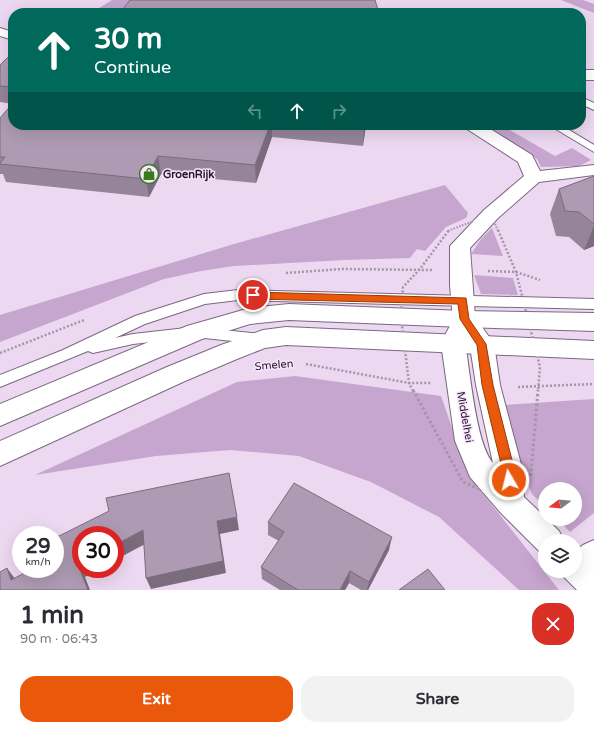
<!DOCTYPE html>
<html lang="en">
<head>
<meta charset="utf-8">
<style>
	:root { --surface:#fff; --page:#f2f2f3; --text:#2b2b33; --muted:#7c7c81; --accent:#ea580c }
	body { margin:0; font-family:"Varela Round",sans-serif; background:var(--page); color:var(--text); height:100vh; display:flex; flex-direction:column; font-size:15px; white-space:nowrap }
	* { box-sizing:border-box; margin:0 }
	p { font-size:13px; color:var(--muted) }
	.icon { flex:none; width:22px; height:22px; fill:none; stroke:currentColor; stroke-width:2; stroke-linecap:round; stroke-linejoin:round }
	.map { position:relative; height:590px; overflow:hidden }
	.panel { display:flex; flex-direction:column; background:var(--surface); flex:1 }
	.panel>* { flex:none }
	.hud { position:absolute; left:8px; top:8px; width:578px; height:122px; border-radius:16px; box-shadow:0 4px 16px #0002; background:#00695c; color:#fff; overflow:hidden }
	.needle { width:26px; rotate:254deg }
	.fabs { position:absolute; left:538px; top:482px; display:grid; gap:8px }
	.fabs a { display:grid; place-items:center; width:44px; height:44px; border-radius:50%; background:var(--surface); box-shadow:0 4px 16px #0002; font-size:20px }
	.speed { position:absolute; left:12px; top:526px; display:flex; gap:8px; font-size:20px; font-weight:700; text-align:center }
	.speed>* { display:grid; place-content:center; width:52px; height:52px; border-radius:50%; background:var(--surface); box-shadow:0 4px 16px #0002; line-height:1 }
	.speed small { font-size:10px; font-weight:400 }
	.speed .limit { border:6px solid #d22; background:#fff; color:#111 }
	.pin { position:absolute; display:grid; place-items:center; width:34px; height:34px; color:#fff; margin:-17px; border:2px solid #fff; border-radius:50%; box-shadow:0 1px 4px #0007 }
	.me { position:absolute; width:44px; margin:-22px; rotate:352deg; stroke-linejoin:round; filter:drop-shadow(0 0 3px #0008) }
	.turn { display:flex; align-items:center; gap:14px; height:84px; padding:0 20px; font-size:18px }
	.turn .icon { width:52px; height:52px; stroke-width:2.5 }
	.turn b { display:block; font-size:28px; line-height:34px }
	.lanes { display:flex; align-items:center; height:38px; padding:0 20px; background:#0003; justify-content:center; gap:20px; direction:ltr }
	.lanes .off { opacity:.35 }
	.round { display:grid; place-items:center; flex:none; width:42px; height:42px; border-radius:16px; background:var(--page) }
	.headline { display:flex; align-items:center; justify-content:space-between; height:68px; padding:0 20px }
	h1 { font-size:24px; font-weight:700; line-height:30px }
	.action { display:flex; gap:8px; margin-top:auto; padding:8px 20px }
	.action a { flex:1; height:46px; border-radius:16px; background:var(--accent); color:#fff; font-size:16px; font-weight:700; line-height:46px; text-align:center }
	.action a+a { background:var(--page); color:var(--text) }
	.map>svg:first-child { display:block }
	.green { fill:#c6a5cf }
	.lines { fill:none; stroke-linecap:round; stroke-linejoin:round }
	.service-casing { stroke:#7b6980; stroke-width:2 }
	.minor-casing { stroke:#7b6980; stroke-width:2 }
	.tertiary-casing { stroke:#7b6980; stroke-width:2 }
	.path-far2 { stroke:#a495a8; stroke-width:2; stroke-dasharray:1.5 1.5; stroke-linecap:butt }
	.path-far1 { stroke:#a495a8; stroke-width:2.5; stroke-dasharray:2 2; stroke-linecap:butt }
	.path { stroke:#a495a8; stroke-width:3; stroke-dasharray:2.5 2.5; stroke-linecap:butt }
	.service { fill:#fff; fill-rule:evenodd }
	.minor { fill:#fff; fill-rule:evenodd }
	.tertiary { fill:#fff; fill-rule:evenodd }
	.wall { fill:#96859a }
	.shaded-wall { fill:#7a6c7d }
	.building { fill:#ae9bb3; stroke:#7a6c7d }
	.route { fill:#ea580c; stroke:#983908 }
	.labels { text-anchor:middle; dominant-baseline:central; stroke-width:3; stroke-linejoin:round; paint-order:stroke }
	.poi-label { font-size:11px; font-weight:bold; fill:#221b24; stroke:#f9e5ff; text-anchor:start }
	.street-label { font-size:11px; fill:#221b24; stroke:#f9e5ff }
</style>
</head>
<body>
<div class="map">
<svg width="594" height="590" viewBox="0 0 594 590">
	<rect width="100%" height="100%" fill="#ecd8f1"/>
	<!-- green -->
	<g class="green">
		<polygon points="112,0 134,0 126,13 91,13"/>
		<polygon points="561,0 583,0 594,4 594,13"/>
		<polygon points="483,125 501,125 555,156 572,148 591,160 579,166 541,167 537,159"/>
		<polygon points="445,185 468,213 466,218 446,227 425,251 417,249 410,258 344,260 234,266 201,271 164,279 0,342 0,315 234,244"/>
		<polygon points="492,228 503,256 471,254 481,239"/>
		<polygon points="474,275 513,278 518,295 481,294"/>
		<polygon points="295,376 441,396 459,448 473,481 559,590 519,590 439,517 371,482 299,456 230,450 156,456 35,475 237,382"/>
		<polygon points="594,399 594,513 570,532 557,519 575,519 575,489 545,489 545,507 532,494 513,449 505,405"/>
	</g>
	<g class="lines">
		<defs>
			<g id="service">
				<polygon points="581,97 594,103 594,110 581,104"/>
				<polygon points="549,125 561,125 594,145 594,152"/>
				<polygon points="238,290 594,299 594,309 238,300 205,304 145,324 115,338 133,334 195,327 260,334 265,335 267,339 265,343 260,344 195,337 133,344 93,353 88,351 0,387 0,375 63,350 135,316 204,294"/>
			</g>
			<g id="minor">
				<polygon points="0,28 13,32 13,40 0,36"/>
				<rect x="581" y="70" width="13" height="10"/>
				<path d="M465 125H484L532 155 540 171 594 165V175L539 182 498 218 470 248 475 317 494 344 500 385 522 468 524 497 545 517V519H547L559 531 564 541H545V554L539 551 500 512 470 477 455 441 441 343 453 320 450 285V246L484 210 524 176 518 162 467 129ZM466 340 470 346 476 385 493 463C476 444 470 371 465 343Z"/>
				<polygon points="594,540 594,590 577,590 564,577 562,571 575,571 575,551 583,545"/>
			</g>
			<g id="tertiary">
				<polygon points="289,304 464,311 594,313 594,331 464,327 289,320 250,324 202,339 0,426 0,404 187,326 250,308"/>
				<polygon points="286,327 594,341 594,359 286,345 265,348 237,359 185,381 0,466 0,441 167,367 221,345 263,330"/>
			</g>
		</defs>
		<!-- service casing -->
		<use href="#service" class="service-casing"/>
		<!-- minor casing -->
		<use href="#minor" class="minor-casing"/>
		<!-- tertiary casing -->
		<use href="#tertiary" class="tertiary-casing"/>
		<!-- path-far2 -->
		<polyline class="path-far2" points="448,231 491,214 498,231"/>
		<!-- path-far1 -->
		<g class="path-far1">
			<polyline points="498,230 516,272 540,367 538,391"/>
			<polyline points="488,271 516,272 540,280"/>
			<polyline points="286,273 342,269 433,270"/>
			<polyline points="0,353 84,320"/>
			<polyline points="306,364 409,383 431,383"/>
			<polyline points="518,387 594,384"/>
			<polyline points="413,391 409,383 401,317 403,287 420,269 449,230"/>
		</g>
		<!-- path -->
		<polyline class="path" points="413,390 463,482 510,503 531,474 538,390"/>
		<!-- service -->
		<use href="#service" class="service"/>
		<!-- minor -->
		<use href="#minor" class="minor"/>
		<!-- tertiary -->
		<use href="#tertiary" class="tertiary"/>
	</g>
	<!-- wall -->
	<g class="wall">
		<polygon points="13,57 13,125 366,125 363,146 272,137 256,183 161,174 149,197 6,182 3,174 0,174 0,118 13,104 0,102 0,65"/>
		<polygon points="594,176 594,246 584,250 569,237 556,236 550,214 559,189"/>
		<polygon points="268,522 389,550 368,590 361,590 349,583 345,590 280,590 262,579 261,567 279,541 268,535"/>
	</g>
	<!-- shaded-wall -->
	<g class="shaded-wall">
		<polygon points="270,125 272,125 272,137 256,183 255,165"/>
		<polygon points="365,125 366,125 363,146 364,128"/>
		<polygon points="158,156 161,174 149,197 146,179"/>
		<polygon points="594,226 594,246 584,250"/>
		<polygon points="237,517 239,530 220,534 226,573 151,589 146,578 217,521"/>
		<polygon points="143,530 147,543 115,560 115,545"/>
		<polygon points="392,537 389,550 368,590 367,590 369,582"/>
		<polygon points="81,564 81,569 99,569 85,577 90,590 88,590 78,565"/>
		<polygon points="7,568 16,580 11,580"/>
		<polygon points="350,571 349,583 345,590 340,590"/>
	</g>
	<!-- building -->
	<g class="building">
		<polygon points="130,0 375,0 379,13 120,13"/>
		<polygon points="8,57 13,57 13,87 0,86 0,65"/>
		<polygon points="13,103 13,125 270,125 255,165 158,156 146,179 0,164 0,163 5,157 0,157 0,118"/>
		<polygon points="330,125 365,125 364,128"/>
		<polygon points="594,176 594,224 579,212 565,211 559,189"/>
		<polygon points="229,473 237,517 217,521 223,561 146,578 143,530 115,545 115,535 81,535 81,564 78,565 88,590 0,590 0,572 7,568 11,580 32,569 55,569 55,557 56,556 55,552 55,538 109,511 106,498"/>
		<polygon points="294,483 392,537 369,582 350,571 340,590 298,590 261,567 284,532 268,522"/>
		<polygon points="428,569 445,590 399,590"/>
	</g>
	<!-- route -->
	<polygon class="route" points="253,292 466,298 469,319 486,344 493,385 514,468 514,480 513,483 509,485 505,483 502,468 482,385 477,345 460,319 458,304 253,299 248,295"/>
	<!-- icons -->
	<defs>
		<symbol id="shop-ring" viewBox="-11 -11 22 22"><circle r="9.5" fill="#f9e5ff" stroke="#377b1d" stroke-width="1.5"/><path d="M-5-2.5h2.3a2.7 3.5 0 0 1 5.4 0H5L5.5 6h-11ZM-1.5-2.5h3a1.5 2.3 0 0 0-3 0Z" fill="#377b1d"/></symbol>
	</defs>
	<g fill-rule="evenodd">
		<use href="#shop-ring" x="138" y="163" width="22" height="22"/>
	</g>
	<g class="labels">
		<!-- poi labels -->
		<g class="poi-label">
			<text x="163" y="174">GroenRijk</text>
		</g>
		<!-- street labels -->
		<g class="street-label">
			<text transform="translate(274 365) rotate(-5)">Smelen</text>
			<text transform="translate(465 417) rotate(80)">Middelhei</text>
		</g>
	</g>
</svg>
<div class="fabs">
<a><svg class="needle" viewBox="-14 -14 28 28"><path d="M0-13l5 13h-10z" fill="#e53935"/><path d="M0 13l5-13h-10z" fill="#7c7c81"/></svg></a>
<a><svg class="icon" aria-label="layers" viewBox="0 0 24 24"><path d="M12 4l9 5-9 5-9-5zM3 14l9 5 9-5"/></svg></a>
</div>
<div class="speed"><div>29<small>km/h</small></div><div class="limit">30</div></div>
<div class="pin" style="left:253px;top:295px;background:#d93025"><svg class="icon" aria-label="arrive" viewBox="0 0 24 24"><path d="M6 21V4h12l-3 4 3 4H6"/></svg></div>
<svg class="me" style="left:509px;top:480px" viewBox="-20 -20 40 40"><circle r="17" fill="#ea580c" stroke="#fff" stroke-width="3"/><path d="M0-11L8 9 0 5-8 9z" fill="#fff"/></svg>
<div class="hud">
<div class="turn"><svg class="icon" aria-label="ahead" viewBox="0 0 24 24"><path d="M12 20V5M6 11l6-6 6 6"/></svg><div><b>30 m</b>Continue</div></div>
<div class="lanes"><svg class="icon off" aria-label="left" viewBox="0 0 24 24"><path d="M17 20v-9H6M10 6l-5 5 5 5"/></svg><svg class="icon" aria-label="ahead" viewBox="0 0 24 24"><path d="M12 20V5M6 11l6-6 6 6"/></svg><svg class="icon off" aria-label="right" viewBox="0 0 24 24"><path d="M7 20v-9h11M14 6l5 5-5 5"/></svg></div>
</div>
</div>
<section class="panel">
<div class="headline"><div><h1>1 min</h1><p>90 m · 06:43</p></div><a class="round" style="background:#d93025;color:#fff"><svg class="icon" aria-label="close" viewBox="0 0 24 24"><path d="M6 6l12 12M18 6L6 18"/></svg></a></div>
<div class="action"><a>Exit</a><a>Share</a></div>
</section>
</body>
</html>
